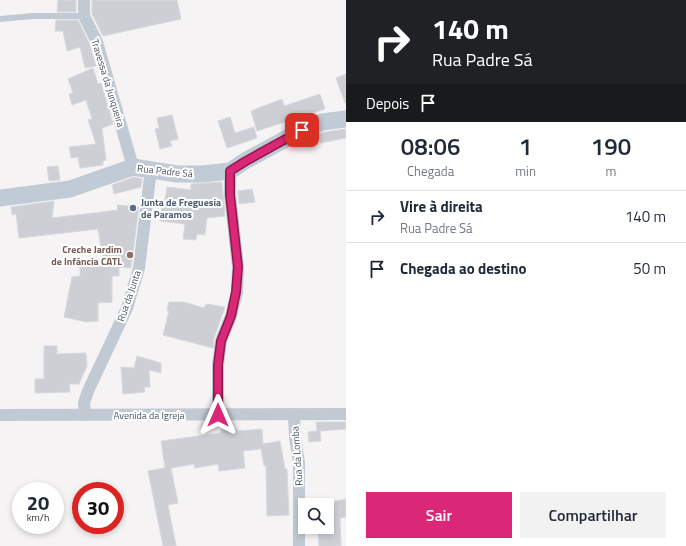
<!DOCTYPE html>
<html lang="pt">
<head>
<meta charset="utf-8">
<style>
	:root { --surface:#fff; --page:#f2f2f3; --text:#1f2937; --muted:#747a83; --line:#e0e1e3; --accent:#db2777 }
	body { margin:0; font-family:"Titillium Web",sans-serif; background:var(--page); color:var(--text); height:100vh; display:flex; flex-direction:column; font-size:15px; white-space:nowrap }
	* { box-sizing:border-box; margin:0 }
	p { font-size:13px; color:var(--muted) }
	.icon { flex:none; width:22px; height:22px; fill:none; stroke:currentColor; stroke-width:2; stroke-linecap:round; stroke-linejoin:round }
	.map { position:relative; flex:1; overflow:hidden }
	.panel { display:flex; flex-direction:column; background:var(--surface); width:340px }
	.panel>* { flex:none }
	.top-card { background:#202124; color:#fff; overflow:hidden }
	.tools { position:absolute; left:298px; top:498px; display:grid; gap:8px }
	.tools a { display:grid; place-items:center; width:36px; height:36px; border-radius:0px; background:var(--surface); box-shadow:0 2px 6px #0003; font-size:20px }
	.speed { position:absolute; left:12px; top:482px; display:flex; gap:8px; font-size:20px; font-weight:700; text-align:center }
	.speed>* { display:grid; place-content:center; width:52px; height:52px; border-radius:50%; background:var(--surface); box-shadow:0 2px 6px #0003; line-height:1 }
	.speed small { font-size:10px; font-weight:400 }
	.speed .limit { border:6px solid #d22; background:#fff; color:#111 }
	.pin { position:absolute; display:grid; place-items:center; width:34px; height:34px; color:#fff; margin:-17px; border-radius:8px; box-shadow:0 2px 6px #0006 }
	.me { position:absolute; width:44px; margin:-22px; rotate:0deg; stroke-linejoin:round; filter:drop-shadow(0 0 3px #0008) }
	.turn { display:flex; align-items:center; gap:14px; height:84px; padding:0 20px; font-size:18px }
	.turn .icon { width:52px; height:52px; stroke-width:2.5 }
	.turn b { display:block; font-size:28px; line-height:34px }
	.then { display:flex; align-items:center; height:38px; padding:0 20px; background:#0003; gap:8px; font-size:15px }
	.eta { display:flex; justify-content:space-evenly; align-items:center; height:68px; text-align:center }
	.eta b { font-size:24px; font-weight:600; line-height:28px }
	.action { display:flex; gap:8px; margin-top:auto; padding:8px 20px }
	.action a { flex:1; height:46px; border-radius:0px; background:var(--accent); color:#fff; font-size:16px; font-weight:600; line-height:46px; text-align:center }
	.action a+a { background:var(--page); color:var(--text) }
	ul { padding:0; list-style:none }
	li { display:flex; align-items:center; gap:12px; height:52px; padding:0 20px; border-top:1px solid var(--line) }
	li div { flex:1 }
	li b { display:block; font-size:15px }
	li em { font-style:normal }
	main { display:flex; flex:1; min-height:0 }
	.map>svg:first-child { display:block }
	.building { fill:#cdcfd5; stroke:#d7d9de }
	.lines { fill:none; stroke-linecap:round; stroke-linejoin:round }
	.lane { stroke:#c1cad2; stroke-width:6 }
	.street { stroke:#c1cad2; stroke-width:12 }
	.secondary { stroke:#c1cbd6; stroke-width:17 }
	.route-casing { stroke:#8e194d; stroke-width:10 }
	.route { stroke:#db2777; stroke-width:7 }
	.service-dot { fill:#5c6f8a; stroke:#fff; stroke-width:1.5 }
	.education-dot { fill:#8d6e63; stroke:#fff; stroke-width:1.5 }
	.labels { text-anchor:middle; dominant-baseline:central; stroke-width:4; stroke-linejoin:round; paint-order:stroke }
	.street-label { font-size:10px; fill:#4a5661; stroke:#fff }
	.service-label { font-size:10px; font-weight:bold; fill:#4e5e75; stroke:#fff; text-anchor:start }
	.education-label { font-size:10px; font-weight:bold; fill:#785e54; stroke:#fff; text-anchor:end }
</style>
</head>
<body>
<main>
<div class="map">
<svg width="346" height="546" viewBox="0 0 346 546">
	<rect width="100%" height="100%" fill="#f5f3f3"/>
	<!-- building -->
	<g class="building">
		<polygon points="58,0 76,0 76,12 57,12"/>
		<polygon points="92,0 177,0 181,19 103,36 92,14"/>
		<polygon points="56,20 78,20 90,45 96,66 85,68 80,47 67,51 63,31 55,31"/>
		<polygon points="93,68 98,84 101,83 113,124 102,128 106,160 103,161 103,165 80,168 78,157 71,158 69,147 96,144 88,120 92,119 86,100 72,105 69,94 73,93 68,79"/>
		<polygon points="346,74 346,103 345,103 336,78"/>
		<polygon points="320,94 325,109 257,131 251,111 282,99 284,106"/>
		<polygon points="172,115 178,139 170,141 172,146 160,149 155,129 159,128 157,118"/>
		<polygon points="230,117 235,133 254,127 257,138 227,148 218,121"/>
		<polygon points="346,129 346,138 320,143 318,134 325,132"/>
		<polygon points="58,166 60,180 49,181 47,167"/>
		<polygon points="134,177 142,179 141,187 114,194 112,185"/>
		<polygon points="222,182 225,216 207,218 205,235 197,234 196,240 183,239 185,224 160,221 163,200 165,200 167,187 191,190 191,184"/>
		<polygon points="252,189 255,202 239,204 238,191"/>
		<polygon points="54,201 52,218 118,210 117,205 139,207 131,268 119,267 119,276 112,276 112,302 98,303 98,321 86,322 64,317 72,277 80,276 80,265 104,266 98,229 19,238 16,214 12,215 11,207"/>
		<polygon points="169,302 184,302 204,308 206,304 225,307 214,338 213,348 163,335 169,311 167,311"/>
		<polygon points="44,346 57,346 57,354 86,353 87,366 79,384 69,384 70,392 35,393 35,379 44,379"/>
		<polygon points="137,356 161,363 161,373 149,370 150,387 144,387 145,392 123,394 121,367 134,368"/>
		<polygon points="316,422 346,422 346,429 320,431 321,441 309,442 308,432 317,431"/>
		<polygon points="237,429 237,431 262,429 263,444 280,441 285,469 287,469 289,515 267,516 266,465 264,466 261,449 243,451 245,468 219,471 218,464 195,468 194,464 171,468 178,503 168,505 176,546 163,546 148,471 165,468 161,441 221,433 221,430"/>
		<polygon points="346,499 346,517 340,518 341,546 319,546 318,531 327,530 327,503"/>
	</g>
	<g class="lines">
		<!-- lane -->
		<polyline class="lane" points="0,19 33,16 84,16"/>
		<!-- street -->
		<g class="street">
			<polyline points="84,0 84,16 97,42 133,167"/>
			<polyline points="294,414 295,437 299,463 299,546"/>
			<polyline points="0,415 346,414"/>
			<polyline points="85,415 84,403 88,391 127,308 139,268 151,169"/>
			<polyline points="218,415 218,365 221,341 231,316 237,292 238,267 230,195 230,171"/>
		</g>
		<!-- secondary -->
		<polyline class="secondary" points="0,198 70,189 133,167 177,174 202,174 230,171 245,161 302,130 322,122 346,119"/>
	</g>
	<g class="lines">
		<defs>
			<polyline id="route" points="218,415 218,365 221,341 231,316 236,292 238,267 230,195 230,171 246,161 302,130"/>
		</defs>
		<!-- route casing -->
		<use href="#route" class="route-casing"/>
		<!-- route -->
		<use href="#route" class="route"/>
	</g>
	<!-- markers -->
	<circle class="service-dot" cx="133" cy="208" r="4"/>
	<circle class="education-dot" cx="130" cy="255" r="4"/>
	<g class="labels">
		<!-- street labels -->
		<g class="street-label">
			<text transform="translate(108 83) rotate(73)">Travessa da Junqueira</text>
			<text transform="translate(165 171) rotate(6)">Rua Padre Sá</text>
			<text transform="translate(129 296) rotate(-71)">Rua da Junta</text>
			<text x="149" y="415">Avenida da Igreja</text>
			<text transform="translate(297 456) rotate(-94)">Rua da Lomba</text>
		</g>
		<!-- service labels -->
		<g class="service-label">
			<text x="141" y="202">Junta de Freguesia<tspan x="141" dy="12">de Paramos</tspan></text>
		</g>
		<!-- education labels -->
		<g class="education-label">
			<text x="122" y="249">Creche Jardim<tspan x="122" dy="12">de Infância CATL</tspan></text>
		</g>
	</g>
</svg>
<div class="tools">
<a><svg class="icon" aria-label="search" viewBox="0 0 24 24"><circle cx="10" cy="10" r="6"/><path d="M15 15l6 6"/></svg></a>
</div>
<div class="speed"><div>20<small>km/h</small></div><div class="limit">30</div></div>
<div class="pin" style="left:302px;top:130px;background:#d93025"><svg class="icon" aria-label="arrive" viewBox="0 0 24 24"><path d="M6 21V4h12l-3 4 3 4H6"/></svg></div>
<svg class="me" style="left:218px;top:415px" viewBox="-20 -20 40 40"><path d="M0-17L14 15 0 8-14 15z" fill="#db2777" stroke="#fff" stroke-width="4"/></svg>
</div>
<section class="panel">
<div class="top-card">
<div class="turn"><svg class="icon" aria-label="right" viewBox="0 0 24 24"><path d="M7 20v-9h11M14 6l5 5-5 5"/></svg><div><b>140 m</b>Rua Padre Sá</div></div>
<div class="then">Depois<svg class="icon" aria-label="arrive" viewBox="0 0 24 24"><path d="M6 21V4h12l-3 4 3 4H6"/></svg></div>
</div>
<div class="eta">
<div><b>08:06</b><p>Chegada</p></div>
<div><b>1</b><p>min</p></div>
<div><b>190</b><p>m</p></div>
</div>
<ul>
<li><svg class="icon" aria-label="right" viewBox="0 0 24 24"><path d="M7 20v-9h11M14 6l5 5-5 5"/></svg><div><b>Vire à direita</b><p>Rua Padre Sá</p></div><em>140 m</em></li>
<li><svg class="icon" aria-label="arrive" viewBox="0 0 24 24"><path d="M6 21V4h12l-3 4 3 4H6"/></svg><div><b>Chegada ao destino</b></div><em>50 m</em></li>
</ul>
<div class="action"><a>Sair</a><a>Compartilhar</a></div>
</section>
</main>
</body>
</html>
